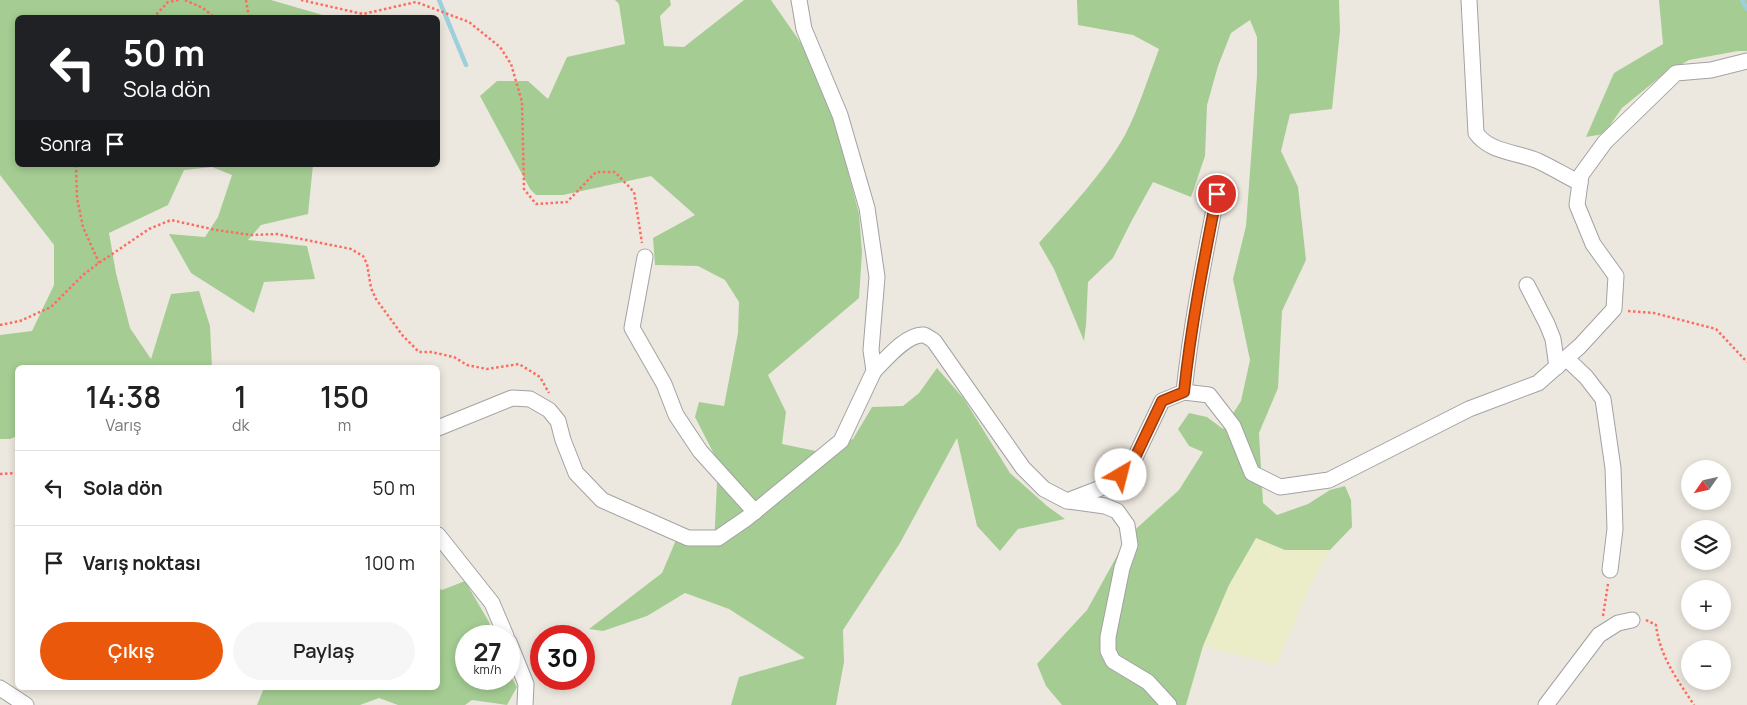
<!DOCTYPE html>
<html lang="tr">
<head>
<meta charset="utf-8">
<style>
	:root { --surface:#fff; --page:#f6f6f6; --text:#222; --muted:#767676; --line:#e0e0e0; --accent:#ea580c }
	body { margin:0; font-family:Manrope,sans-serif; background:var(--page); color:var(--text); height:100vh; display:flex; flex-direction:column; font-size:19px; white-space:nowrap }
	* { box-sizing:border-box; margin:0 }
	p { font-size:16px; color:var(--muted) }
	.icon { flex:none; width:28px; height:28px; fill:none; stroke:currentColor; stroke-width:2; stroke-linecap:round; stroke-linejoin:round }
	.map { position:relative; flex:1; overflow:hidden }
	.details { position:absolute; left:15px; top:365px; width:425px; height:325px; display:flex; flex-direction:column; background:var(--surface); border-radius:8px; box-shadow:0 2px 8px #0003 }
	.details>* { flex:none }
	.hud { position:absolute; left:15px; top:15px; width:425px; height:152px; border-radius:8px; box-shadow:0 2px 8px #0003; background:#202124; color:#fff; overflow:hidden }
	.needle { width:32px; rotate:236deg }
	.controls { position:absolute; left:1681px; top:460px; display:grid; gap:10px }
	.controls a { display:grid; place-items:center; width:50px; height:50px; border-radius:50%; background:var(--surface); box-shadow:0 2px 8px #0003; font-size:25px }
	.speed { position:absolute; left:455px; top:625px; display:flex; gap:10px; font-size:25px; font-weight:700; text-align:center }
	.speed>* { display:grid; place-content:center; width:65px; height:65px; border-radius:50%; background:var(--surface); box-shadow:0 2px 8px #0003; line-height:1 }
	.speed small { font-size:12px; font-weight:400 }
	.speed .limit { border:8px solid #d22; background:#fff; color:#111 }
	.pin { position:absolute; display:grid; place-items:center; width:42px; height:42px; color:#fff; margin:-21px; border:2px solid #fff; border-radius:50%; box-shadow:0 1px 5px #0007 }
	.me { position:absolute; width:55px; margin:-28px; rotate:37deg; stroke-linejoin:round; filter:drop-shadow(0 0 4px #0008) }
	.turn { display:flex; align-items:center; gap:18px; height:105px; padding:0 25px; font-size:22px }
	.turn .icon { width:65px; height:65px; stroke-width:2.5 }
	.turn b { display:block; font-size:35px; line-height:42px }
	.then { display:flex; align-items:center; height:48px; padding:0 25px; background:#0003; gap:10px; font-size:19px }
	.eta { display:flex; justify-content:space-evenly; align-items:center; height:85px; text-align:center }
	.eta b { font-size:30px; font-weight:600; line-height:35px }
	.cta { display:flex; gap:10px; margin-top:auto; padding:10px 25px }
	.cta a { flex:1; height:58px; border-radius:30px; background:var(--accent); color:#fff; font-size:20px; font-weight:600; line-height:58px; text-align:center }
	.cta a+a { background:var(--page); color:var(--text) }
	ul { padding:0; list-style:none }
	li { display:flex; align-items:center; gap:15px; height:75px; padding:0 25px; border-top:1px solid var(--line) }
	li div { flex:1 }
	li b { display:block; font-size:19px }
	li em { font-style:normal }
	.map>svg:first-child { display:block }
	.farmland { fill:#ebedc9 }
	.forest { fill:#a5cd93 }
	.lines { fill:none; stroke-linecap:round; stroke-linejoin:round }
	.stream { stroke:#9ecfdc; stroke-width:4.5 }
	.minor-casing { stroke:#a2a2a2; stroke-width:17 }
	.path { stroke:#fc6d61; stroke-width:2.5; stroke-dasharray:2.5 2.5; stroke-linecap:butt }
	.minor { stroke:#fff; stroke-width:15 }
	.route-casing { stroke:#983908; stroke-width:12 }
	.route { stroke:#ea580c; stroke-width:9 }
</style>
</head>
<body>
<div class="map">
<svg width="1747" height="705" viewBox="0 0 1747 705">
	<rect width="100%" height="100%" fill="#ede8df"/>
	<!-- farmland -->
	<polygon class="farmland" points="1256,538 1285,550 1330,550 1313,580 1276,665 1203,646 1229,585"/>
	<!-- forest -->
	<g class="forest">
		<polygon points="0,0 271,0 326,16 326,18 18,18 18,165 313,165 308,214 261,225 248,240 307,246 315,279 264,282 254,313 191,273 169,234 205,237 218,217 232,175 212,167 184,170 168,205 109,233 116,273 130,328 151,359 171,294 199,291 210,326 212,367 18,368 17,436 10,439 0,439 0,335 32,331 54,285 54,245 0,175"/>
		<polygon points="615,0 670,0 671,5 660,16 664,46 684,47 744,0 771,0 803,46 834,118 859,214 862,252 859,298 768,375 786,412 782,444 816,451 853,439 872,407 903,406 919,393 937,368 964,399 1010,473 1047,506 1065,519 1018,529 1000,551 977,526 957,438 900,543 843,630 844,662 836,705 731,705 739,677 805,658 729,609 685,593 647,616 603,631 589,629 662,573 676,540 714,545 718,462 695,417 699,402 724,406 738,333 739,302 725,280 698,266 655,265 653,238 695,215 651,176 563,195 536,195 530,189 480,96 497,81 528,81 548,99 567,57 625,44 619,4"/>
		<path d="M1077 0H1339L1340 31 1332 109 1290 114 1281 151 1298 187 1306 260 1282 311 1278 388 1259 433 1263 503 1277 515 1308 504 1330 490 1345 486 1351 500 1352 527 1330 550H1285L1256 538 1229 585 1203 646 1186 705H1062L1046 686 1037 664 1087 610 1128 536 1179 490 1203 452 1189 446 1178 429 1189 413 1207 417 1223 429 1241 401 1250 360 1233 279 1246 226 1257 76V37L1250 20 1231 33 1218 66 1207 105 1205 156 1191 197 1153 182 1131 222 1113 258 1088 282 1086 325 1084 341 1054 269 1039 243C1067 212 1105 171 1125 135 1139 108 1148 78 1159 49L1133 35 1078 25Z"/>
		<polygon points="1659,0 1747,0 1747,51 1738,51 1689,60 1660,77 1622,108 1604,134 1586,137 1614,73 1663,44"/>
		<polygon points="465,581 489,622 494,636 466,636 466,679 509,679 509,673 517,687 507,705 472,700 465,705 398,705 379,698 360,705 257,705 264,688 438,688 438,588 442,590"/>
	</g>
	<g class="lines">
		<!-- stream -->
		<g class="stream">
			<polyline points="439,0 466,65"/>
			<polyline points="1742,0 1747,9"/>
		</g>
		<defs>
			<g id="minor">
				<path d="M1469 0 1476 133C1490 153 1518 152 1538 161 1553 168 1566 176 1580 183"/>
				<polyline points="645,257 632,328 664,384 676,415 700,451 755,512"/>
				<polyline points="1527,285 1547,324 1553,339 1557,367"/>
				<polyline points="1567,359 1586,377 1603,399 1613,468 1615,529 1610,570"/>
				<path d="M874 371C885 360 907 333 924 335 927 336 931 339 934 341L1023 468 1044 489 1067 501 1111 484 1131 466 1162 401 1184 392 1209 395 1233 426 1252 473 1280 487 1329 480 1469 409 1538 383 1580 346 1614 309 1616 276 1593 244 1577 205 1581 175 1605 142 1676 73 1711 70 1747 61"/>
				<path d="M1184 392C1191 325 1204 260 1217 194"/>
				<polyline points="438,428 512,398 530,399 549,410 558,421 563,440 576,473 602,500 688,538 718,538 747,518 841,441 874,371 871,350 877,277 867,208 840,115 804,29 799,0"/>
				<polyline points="1069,501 1105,506 1117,511 1127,525 1130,545 1122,568 1108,637 1108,651 1113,661 1148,682 1169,705"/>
				<polyline points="438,535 492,603 506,636"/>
				<polyline points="509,642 526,684 525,705"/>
				<polyline points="0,688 26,705"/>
				<polyline points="1546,705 1599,635 1618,623 1632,620"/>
			</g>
		</defs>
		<!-- minor casing -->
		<use href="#minor" class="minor-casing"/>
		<!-- path -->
		<g class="path">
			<polyline points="185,0 203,8 215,18"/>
			<polyline points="246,0 249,18"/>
			<polyline points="301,0 363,14 416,2 469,22 500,47 511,64 522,102 524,189 536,204 567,202 596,172 615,172 634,192 642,243"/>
			<polyline points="153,18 168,2 179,0"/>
			<polyline points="76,165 77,198 83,227 99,263"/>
			<polyline points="1628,311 1654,313 1716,329 1747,362"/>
			<polyline points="0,325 20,321 51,307 83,275 99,263 149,229 171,220 216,230 251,235 277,234 351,249 363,256 367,264 371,288 376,299 403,336 419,352 431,352 454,357 467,365 487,369 519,364 540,377 549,393"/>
			<polyline points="0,474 18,473"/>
			<polyline points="1603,616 1608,584"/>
			<path d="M1646 620 1656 625C1660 657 1677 679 1694 705"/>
		</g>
		<!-- minor -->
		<use href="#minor" class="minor"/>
	</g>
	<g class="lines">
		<defs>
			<path id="route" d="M1121 475 1131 466 1162 401 1184 392C1191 325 1204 260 1217 194"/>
		</defs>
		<!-- route casing -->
		<use href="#route" class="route-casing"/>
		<!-- route -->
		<use href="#route" class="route"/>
	</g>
</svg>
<div class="controls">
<a><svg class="needle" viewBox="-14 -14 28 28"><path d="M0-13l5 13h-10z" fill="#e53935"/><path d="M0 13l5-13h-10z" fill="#767676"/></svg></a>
<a><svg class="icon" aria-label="layers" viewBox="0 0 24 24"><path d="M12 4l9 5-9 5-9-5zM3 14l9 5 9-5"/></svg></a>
<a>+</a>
<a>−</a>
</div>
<div class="speed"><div>27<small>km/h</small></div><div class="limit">30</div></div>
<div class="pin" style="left:1217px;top:194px;background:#d93025"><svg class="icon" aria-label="arrive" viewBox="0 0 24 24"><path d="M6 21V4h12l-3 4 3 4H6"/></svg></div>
<svg class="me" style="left:1121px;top:475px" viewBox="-20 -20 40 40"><circle r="19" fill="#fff"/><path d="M0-13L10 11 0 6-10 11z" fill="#ea580c"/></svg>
<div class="hud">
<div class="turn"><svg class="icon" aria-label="left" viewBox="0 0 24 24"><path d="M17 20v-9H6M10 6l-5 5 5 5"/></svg><div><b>50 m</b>Sola dön</div></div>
<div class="then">Sonra<svg class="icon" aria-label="arrive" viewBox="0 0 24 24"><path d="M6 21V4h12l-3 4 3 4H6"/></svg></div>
</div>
<section class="details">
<div class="eta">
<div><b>14:38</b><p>Varış</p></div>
<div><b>1</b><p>dk</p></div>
<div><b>150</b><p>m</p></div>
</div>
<ul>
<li><svg class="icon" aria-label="left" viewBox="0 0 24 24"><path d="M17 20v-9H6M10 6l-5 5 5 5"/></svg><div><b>Sola dön</b></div><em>50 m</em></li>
<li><svg class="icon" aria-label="arrive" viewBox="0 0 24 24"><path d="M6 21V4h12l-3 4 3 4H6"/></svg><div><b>Varış noktası</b></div><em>100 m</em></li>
</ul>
<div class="cta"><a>Çıkış</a><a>Paylaş</a></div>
</section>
</div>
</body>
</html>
